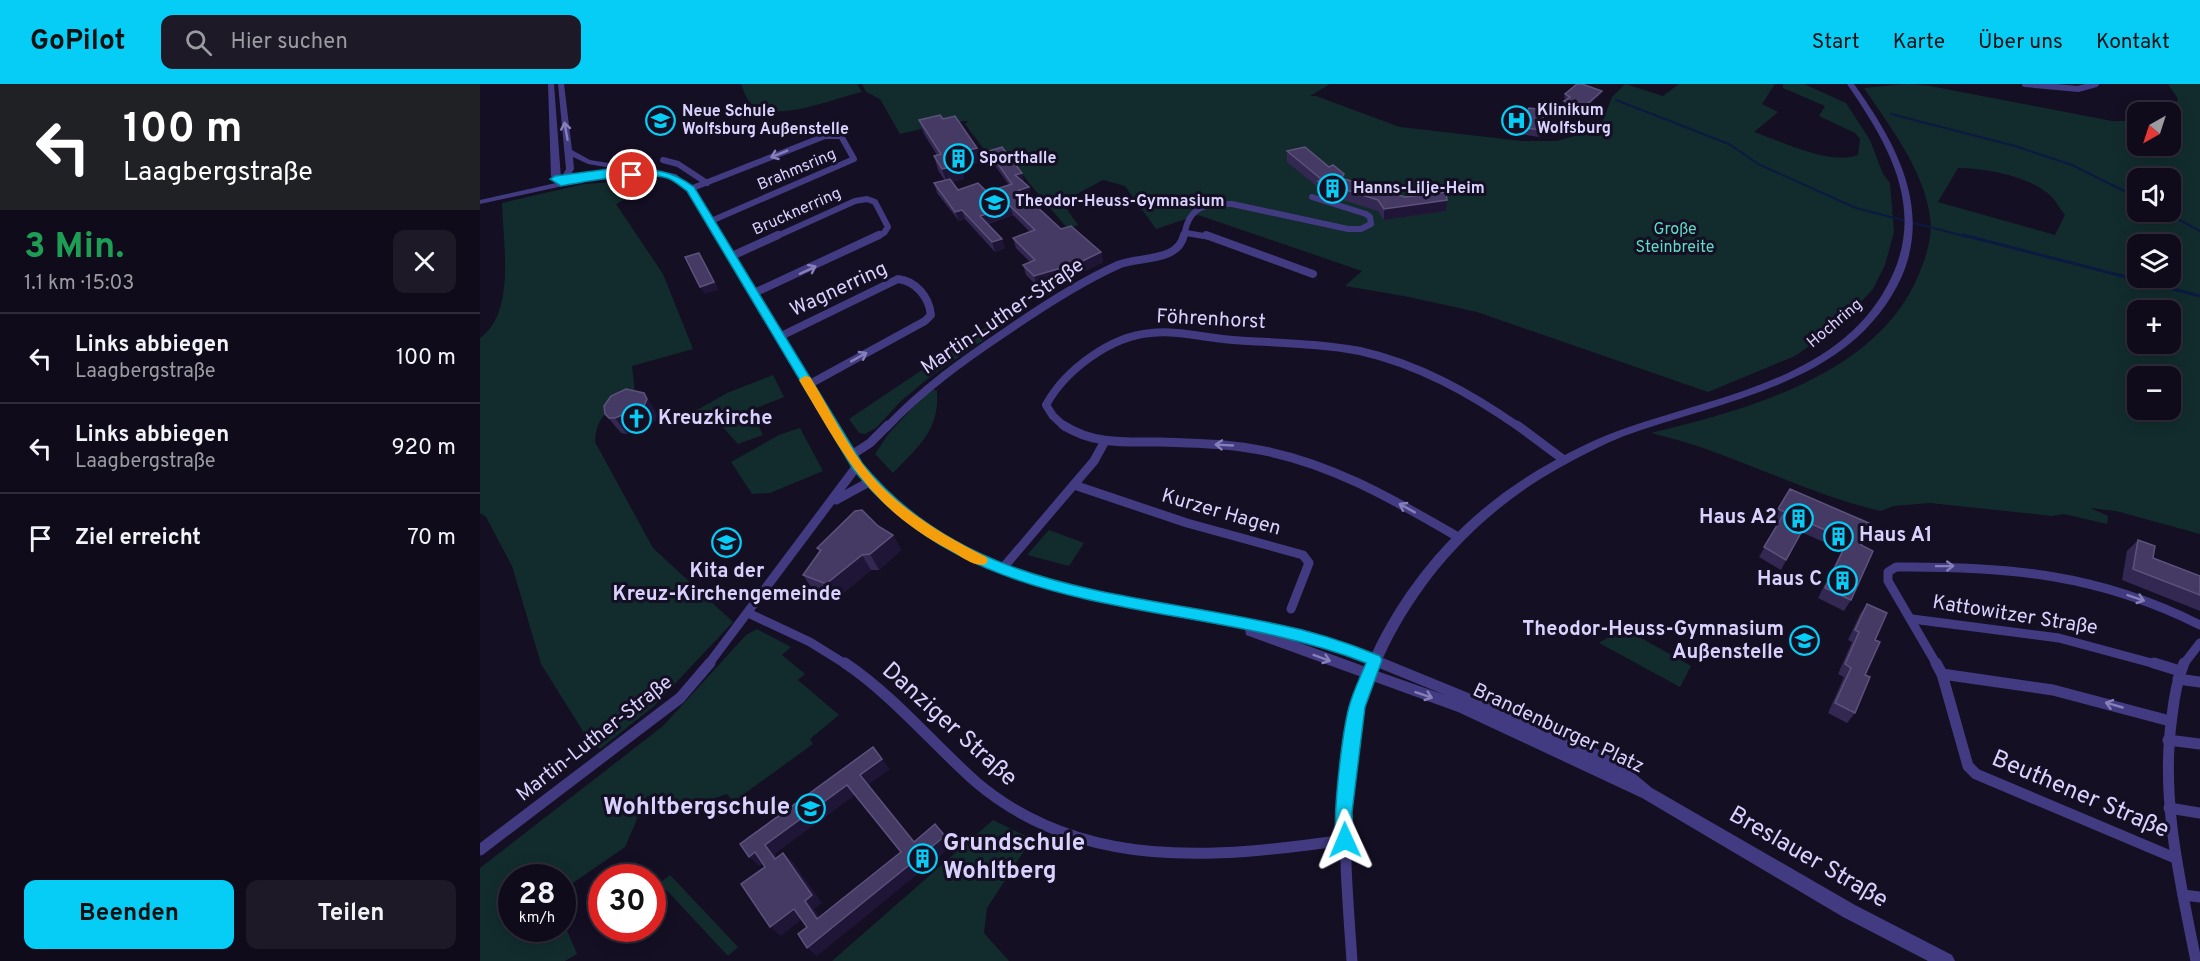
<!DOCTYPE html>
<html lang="de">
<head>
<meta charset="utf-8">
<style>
	:root { --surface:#0f0b1a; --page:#1d1927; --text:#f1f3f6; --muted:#9b9ba2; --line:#2f2b39; --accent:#06cdf6 }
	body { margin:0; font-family:Overpass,sans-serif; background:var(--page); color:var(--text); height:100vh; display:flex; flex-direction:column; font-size:22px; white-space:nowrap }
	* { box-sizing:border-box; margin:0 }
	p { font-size:20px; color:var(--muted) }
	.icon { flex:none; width:33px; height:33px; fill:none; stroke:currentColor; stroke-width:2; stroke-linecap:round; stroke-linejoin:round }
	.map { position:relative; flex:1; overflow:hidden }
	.details { display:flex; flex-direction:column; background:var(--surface); width:480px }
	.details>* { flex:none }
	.top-card { background:#202124; color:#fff; overflow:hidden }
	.needle { width:39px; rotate:219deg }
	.tools { position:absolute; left:1647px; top:18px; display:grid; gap:12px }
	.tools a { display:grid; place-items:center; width:54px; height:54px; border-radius:12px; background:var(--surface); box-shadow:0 3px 15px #0003,0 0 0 2px var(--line); font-size:30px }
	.speed { position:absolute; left:18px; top:780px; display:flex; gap:12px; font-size:30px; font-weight:700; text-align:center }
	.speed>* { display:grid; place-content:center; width:78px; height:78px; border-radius:50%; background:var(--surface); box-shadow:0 3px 15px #0003,0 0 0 2px var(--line); line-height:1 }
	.speed small { font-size:15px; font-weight:400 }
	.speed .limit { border:9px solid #d22; background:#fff; color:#111 }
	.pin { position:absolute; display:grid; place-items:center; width:51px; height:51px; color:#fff; margin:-26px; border:3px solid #fff; border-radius:50%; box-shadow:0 2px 6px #0007 }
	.me { position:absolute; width:66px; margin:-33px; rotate:359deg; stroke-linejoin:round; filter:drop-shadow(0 0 4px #0008) }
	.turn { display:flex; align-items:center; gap:21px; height:126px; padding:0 24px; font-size:27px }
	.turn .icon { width:78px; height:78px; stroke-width:2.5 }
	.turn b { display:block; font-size:42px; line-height:51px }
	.round { display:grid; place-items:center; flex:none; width:63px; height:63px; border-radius:12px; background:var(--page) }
	.headline { display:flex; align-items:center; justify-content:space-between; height:102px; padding:0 24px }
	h1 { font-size:36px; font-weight:700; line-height:45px; color:#1e9e55 }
	.action { display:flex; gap:12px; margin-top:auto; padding:12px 24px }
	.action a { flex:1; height:69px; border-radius:12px; background:var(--accent); color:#111; font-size:24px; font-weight:700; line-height:69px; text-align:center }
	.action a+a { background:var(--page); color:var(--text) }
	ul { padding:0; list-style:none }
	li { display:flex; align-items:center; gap:18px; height:90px; padding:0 24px; border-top:2px solid var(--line) }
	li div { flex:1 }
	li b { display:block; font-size:22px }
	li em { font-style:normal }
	header { display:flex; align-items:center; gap:36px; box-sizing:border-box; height:84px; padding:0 30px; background:var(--accent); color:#111 }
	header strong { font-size:28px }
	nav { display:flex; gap:33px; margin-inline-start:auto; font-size:21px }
	.search { width:420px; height:54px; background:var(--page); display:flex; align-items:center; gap:15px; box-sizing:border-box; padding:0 21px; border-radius:12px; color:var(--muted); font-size:22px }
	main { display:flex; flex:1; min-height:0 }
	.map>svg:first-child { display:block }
	.green { fill:#122c2d; fill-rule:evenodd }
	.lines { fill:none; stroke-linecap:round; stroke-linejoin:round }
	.stream-far1 { stroke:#0b1a40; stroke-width:2 }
	.stream { stroke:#0b1a40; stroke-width:3 }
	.minor-far3 { stroke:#423b81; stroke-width:6 }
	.minor-far2 { stroke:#423b81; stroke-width:8 }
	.minor-far1 { stroke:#423b81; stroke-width:9 }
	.minor { stroke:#423b81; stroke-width:11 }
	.tertiary { fill:#423b81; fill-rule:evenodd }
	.wall { fill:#332851 }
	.shaded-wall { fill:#1f1637 }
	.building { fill:#453a64; stroke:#5c527c; stroke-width:1.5; fill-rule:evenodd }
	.oneway { stroke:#867fb9 }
	.route { fill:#06cdf6; stroke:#0485a0; stroke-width:1.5 }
	.slow { fill:#f59e0b }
	.labels { text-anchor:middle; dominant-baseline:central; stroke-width:6; stroke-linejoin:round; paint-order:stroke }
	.far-poi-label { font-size:16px; font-weight:bold; fill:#dad2fe; stroke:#140f23; text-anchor:start }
	.far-street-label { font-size:16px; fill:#dad2fe; stroke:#140f23 }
	.far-park-label { font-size:16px; fill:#5fdcc6; stroke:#140f23 }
	.street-label { font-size:20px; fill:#dad2fe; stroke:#140f23 }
	.poi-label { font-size:20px; font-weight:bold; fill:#dad2fe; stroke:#140f23; text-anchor:end }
	.near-street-label { font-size:24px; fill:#dad2fe; stroke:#140f23 }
	.near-poi-label { font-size:24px; font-weight:bold; fill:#dad2fe; stroke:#140f23; text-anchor:end }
</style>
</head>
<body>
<header>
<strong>GoPilot</strong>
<div class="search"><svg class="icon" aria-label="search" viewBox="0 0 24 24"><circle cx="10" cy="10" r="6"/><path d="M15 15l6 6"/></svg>Hier suchen</div>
<nav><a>Start</a><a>Karte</a><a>Über uns</a><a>Kontakt</a></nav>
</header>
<main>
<section class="details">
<div class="top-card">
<div class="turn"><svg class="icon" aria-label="left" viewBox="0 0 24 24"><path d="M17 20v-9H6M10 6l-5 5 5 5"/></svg><div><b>100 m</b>Laagbergstraße</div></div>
</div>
<div class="headline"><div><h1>3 Min.</h1><p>1.1 km · 15:03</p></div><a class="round"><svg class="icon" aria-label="close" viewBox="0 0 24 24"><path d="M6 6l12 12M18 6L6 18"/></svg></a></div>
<ul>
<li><svg class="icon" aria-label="left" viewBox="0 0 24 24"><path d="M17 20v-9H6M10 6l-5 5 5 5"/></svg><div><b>Links abbiegen</b><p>Laagbergstraße</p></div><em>100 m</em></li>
<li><svg class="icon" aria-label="left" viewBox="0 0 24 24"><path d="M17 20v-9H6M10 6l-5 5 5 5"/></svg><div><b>Links abbiegen</b><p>Laagbergstraße</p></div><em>920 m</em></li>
<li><svg class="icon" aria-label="arrive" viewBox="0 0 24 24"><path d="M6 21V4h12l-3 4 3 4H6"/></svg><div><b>Ziel erreicht</b></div><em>70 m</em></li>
</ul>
<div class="action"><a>Beenden</a><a>Teilen</a></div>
</section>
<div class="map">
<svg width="1720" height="877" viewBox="0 0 1720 877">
	<rect width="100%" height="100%" fill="#140f23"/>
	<!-- green -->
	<g class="green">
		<path d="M261 0H377L382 8C357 13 288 43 269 17 265 12 263 5 261 0Z"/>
		<path d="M382 0H850L830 12H836L920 43 1042 57H1076L1109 48 1122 39 1132 13 1145 0 1183 12 1199 0H1295L1282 20 1298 28 1274 48C1301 57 1350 82 1378 71L1380 55 1375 49 1339 32 1345 22 1303 4V0H1324L1366 19 1390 56 1403 90 1410 99 1414 148 1405 181 1393 205 1359 241 1315 272 1228 308 997 228 924 212 865 202 882 187 718 131 676 145 645 102 623 96 582 118 598 141 588 145 549 99 526 68 509 72 485 40 488 37 472 38 420 50 400 15 386 8Z"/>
		<path d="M1428 0 1450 2 1632 37H1657L1658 62H1690V28H1685L1693 24 1698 15 1688 0H1720V450L1636 427 1610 424 1628 432 1627 440 1584 430 1572 432 1450 419 1413 422 1401 427C1322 409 1250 367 1171 349 1266 326 1398 291 1439 190 1446 173 1453 152 1450 133 1444 86 1410 43 1384 4ZM1478 84C1506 84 1549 92 1571 112 1576 117 1580 125 1585 131L1575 151 1458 118ZM1658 94H1690V128H1658ZM1658 160H1690V194H1658ZM1658 226H1690V260H1658ZM1658 292H1690V326H1658Z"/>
		<path d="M150 97 179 98 136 120 183 190 213 265 152 282 155 309C133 322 116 330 115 358L173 464 253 538 174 622 120 665 111 660 61 580 32 482 6 433 0 429V254C36 229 23 159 22 119L104 100Z"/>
		<polygon points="521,233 522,243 451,292 421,317 396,344 385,350 379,349 369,335"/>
		<polygon points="293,291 304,313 271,326 283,351 258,360 240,340 209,334 208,331 247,309"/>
		<path d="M451 304 457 307C460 346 438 363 413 389L395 370 409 349Z"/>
		<polygon points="320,344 343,387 290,409 272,410 251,378 299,351"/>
		<polygon points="569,446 604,459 589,482 547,471"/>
		<polygon points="1143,544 1211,582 1200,603 1119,559"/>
		<polygon points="277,545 311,563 302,571 325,590 318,596 359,631 330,655 333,660 253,718 247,710 217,720 167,712 145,763 90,801 83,832 82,794 32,794 32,844 82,844 83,837 97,870 85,877 0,877 0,784 183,642 266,551"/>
		<polygon points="513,736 552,755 507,824 504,849 529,877 352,877"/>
		<polygon points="190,791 258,863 248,872 180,799"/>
	</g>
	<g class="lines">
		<!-- stream-far1 -->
		<g class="stream-far1">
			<polyline points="1136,16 1249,60 1278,80 1376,124 1488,153"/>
			<polyline points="1411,30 1535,62 1592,81 1658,114"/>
			<polyline points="1685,128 1720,147"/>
		</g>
		<!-- stream -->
		<polyline class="stream" points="1483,151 1720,212"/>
		<!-- minor-far3 -->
		<g class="minor-far3">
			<polyline points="1545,0 1598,5 1616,0"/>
			<polyline points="183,76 198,80 227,99"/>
			<polyline points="210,105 345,52 361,52 374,75 231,137"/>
			<polyline points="706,149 730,153"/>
			<polyline points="295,153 375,117 387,115 395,118 408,143 404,149 396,153"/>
			<path d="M704 153C708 123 724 119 752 120L868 145H881L891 140 890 133 886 130 832 113"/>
		</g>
		<!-- minor-far2 -->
		<g class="minor-far2">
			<polyline points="726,151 833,190"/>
			<polyline points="252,172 298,151"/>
			<polyline points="274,209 399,151"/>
			<path d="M299 253 418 195C436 197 449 213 451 231L445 237 328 301"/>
			<path d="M407 343C442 306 482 277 524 249 560 224 598 199 638 181 658 172 698 179 704 151"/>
			<path d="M585 343 573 332 566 321C585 286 631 252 671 249 698 246 726 254 753 256 795 259 838 259 880 267 938 280 990 309 1039 343"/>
		</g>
		<!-- minor-far1 -->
		<g class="minor-far1">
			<path d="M583 341C614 361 646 358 681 358 710 359 739 359 768 364 844 375 913 415 978 453"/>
			<polyline points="1037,341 1084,376"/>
			<polyline points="370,372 390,359 408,341"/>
			<polyline points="594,401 707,439 823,471 829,479 811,525"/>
			<polyline points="356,416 389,398"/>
			<polyline points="522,485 614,377 625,357"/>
			<polyline points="268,529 330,558 367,581"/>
			<polyline points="1432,535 1579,554 1679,581"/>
			<polyline points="228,581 377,382"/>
			<path d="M1457 581 1408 497V488L1416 483C1527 482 1619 490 1720 541"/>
			<polyline points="1703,581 1720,559"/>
		</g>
		<!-- minor -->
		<g class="minor">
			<path d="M365 579C414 612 452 659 496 698 602 788 737 774 865 756"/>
			<polyline points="1456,579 1462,590 1488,682 1496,690 1695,774"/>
			<polyline points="1674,579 1700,587"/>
			<path d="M1704 579C1697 596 1694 614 1692 632 1680 715 1700 796 1716 877"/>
			<polyline points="1462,590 1573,606 1690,637"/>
			<polyline points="1698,595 1720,598"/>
			<polyline points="1688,656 1720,660"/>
			<polyline points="1689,724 1720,729"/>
			<polyline points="0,766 200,614 230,579"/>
			<polyline points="1703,811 1720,813"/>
			<path d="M872 877C865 774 856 690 889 590"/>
		</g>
		<!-- tertiary -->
		<path class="tertiary" d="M68 0H74L81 94 86 85 78 0H84L92 66 110 76 196 90 213 103 381 379 421 422 468 455 519 479 569 496 626 509 796 541 844 553 892 569C930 488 993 421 1072 378 1095 365 1120 353 1146 344 1240 311 1366 294 1412 192 1445 121 1407 58 1367 0H1374C1414 56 1452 122 1422 192 1373 301 1244 315 1144 352 1122 361 1100 372 1079 384 1002 427 940 493 903 574L1064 640 1119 666 1142 679 1172 704 1375 821 1472 871 1475 877H1448L1363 833 1162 714 978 628 766 551 765 545 626 519 564 504 510 486 459 461 413 428 373 385 207 107 191 94 108 80 93 73 94 85 87 97 106 93 154 89 158 91 154 93 106 97 0 120V116L76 99 71 92ZM804 553 844 564 887 579 886 583ZM899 584 965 611 897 587Z"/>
	</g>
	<!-- wall -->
	<g class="wall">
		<polygon points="1122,7 1121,10 1103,26 1084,21 1084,17 1087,15 1084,14 1085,10"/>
		<polygon points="1064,33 1059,53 1038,50 1039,43"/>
		<polygon points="463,35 497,64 501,78 480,83 484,95 472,98 478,106 507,108 529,101 511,76 509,67 542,89 544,98 549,103 551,112 547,114 581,145 621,168 623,178 594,192 590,188 584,193 557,202 546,191 543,181 550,178 536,164 533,154 550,148 533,131 508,140 525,164 515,168 485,135 479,137 457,109 454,99 465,97 458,86 454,72 457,71 444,50 439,36"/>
		<polygon points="807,67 849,83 864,90 864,95 966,127 904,136 898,127 838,108 838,103 807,78"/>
		<polygon points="125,330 178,330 175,337 147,350 141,349"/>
		<polygon points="1298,425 1381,461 1371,516 1364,527 1338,514 1362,466 1321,448 1301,486 1279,473 1299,438 1293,435"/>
		<polygon points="398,442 413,451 421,466 399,486 391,486 356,515 333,506 323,491 339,467 337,464"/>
		<polygon points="1658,456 1673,474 1720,492 1720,527 1642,496 1647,467"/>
		<polygon points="1387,520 1395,556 1375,629 1367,639 1348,629 1364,593 1358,590 1372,558 1368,556 1380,530"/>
	</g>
	<!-- shaded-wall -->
	<g class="shaded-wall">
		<polygon points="1122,7 1121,10 1103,26 1104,23"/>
		<polygon points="497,64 501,78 480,83 484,95 467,99 462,85 472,70"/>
		<polygon points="542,89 544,98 535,91"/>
		<polygon points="549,103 551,112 542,116 539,106"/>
		<polygon points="967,116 966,127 904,136 904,125"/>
		<polygon points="530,122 533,131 503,141 500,132"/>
		<polygon points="482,126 485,135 479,137 475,128"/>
		<polygon points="522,155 525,164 515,168 512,158"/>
		<polygon points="621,168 623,178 594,192 592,182"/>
		<polygon points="224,176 239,206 224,210 220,203"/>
		<polygon points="588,178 590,188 584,193 557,202 554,192"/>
		<polygon points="164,309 178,330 175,337 147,350 135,334"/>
		<polygon points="413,451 421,466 399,486 390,470"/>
		<polygon points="382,471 391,486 356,515 346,500"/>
		<polygon points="402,675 410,685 388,701 380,691"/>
		<polygon points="367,701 375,711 295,770 305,784 295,775 285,761"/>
		<polygon points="465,752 472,762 337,872 327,864"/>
		<polygon points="275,768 286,777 279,782 269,773"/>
		<polygon points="303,769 313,778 342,819 334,825 347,843 337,835 325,817"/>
		<polygon points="314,825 324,833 301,852 290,843"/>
	</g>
	<!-- building -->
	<g class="building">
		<polygon points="1097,0 1102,0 1122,7 1104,23 1084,17 1090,13 1085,10"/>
		<polygon points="1049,24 1065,26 1060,46 1039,43"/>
		<polygon points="460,31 463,35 475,32 497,64 472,70 480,81 462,85 454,72 461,70 439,36"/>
		<polygon points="522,63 542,89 535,91 549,103 539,106 581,145 591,142 621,168 592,182 588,178 581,184 554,192 543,181 555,176 533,154 555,146 530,122 500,132 522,155 512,158 482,126 475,128 454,99 470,95 478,106 498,99 507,108 532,100 509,67"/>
		<polygon points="825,63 849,83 853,81 864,90 861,94 925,113 966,108 967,116 904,125 898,116 838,97 841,95 807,67"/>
		<polygon points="219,169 234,198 220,203 205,173"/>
		<polygon points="146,305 164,309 167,315 164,322 135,334 129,334 125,330 124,322 131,312"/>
		<polygon points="1310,405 1391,440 1381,461 1393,467 1371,516 1345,504 1368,456 1327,438 1306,476 1284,463 1305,428 1298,425"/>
		<polygon points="382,426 398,442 413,451 390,470 382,471 346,500 323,491 341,466 337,464 375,427"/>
		<polygon points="1658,456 1675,462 1673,474 1720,492 1720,511 1653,485"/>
		<polygon points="1387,520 1407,529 1395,556 1400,558 1385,591 1390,593 1375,629 1355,619 1371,584 1365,580 1379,548 1375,546"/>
		<path d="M393 663 402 675 380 691 434 758 455 740 465 752 327 864 318 850 327 843 314 825 290 843 261 800 285 783 275 768 269 773 260 760ZM367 701 421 768 337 835 325 817 332 811 303 769 295 775 285 761Z"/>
	</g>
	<!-- one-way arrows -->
	<defs><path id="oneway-shaft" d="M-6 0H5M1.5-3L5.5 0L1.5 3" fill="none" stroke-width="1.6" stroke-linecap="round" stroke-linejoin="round" transform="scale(1.5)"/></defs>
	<g class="oneway">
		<use href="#oneway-shaft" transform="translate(86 47) rotate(-100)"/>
		<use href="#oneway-shaft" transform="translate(299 70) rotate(158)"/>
		<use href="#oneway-shaft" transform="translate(328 186) rotate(-25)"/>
		<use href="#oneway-shaft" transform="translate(379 273) rotate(-29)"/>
		<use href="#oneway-shaft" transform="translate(744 361) rotate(-177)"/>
		<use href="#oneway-shaft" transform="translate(927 424) rotate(-151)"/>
		<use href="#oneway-shaft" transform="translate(1465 482) rotate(-1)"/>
		<use href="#oneway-shaft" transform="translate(1656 514) rotate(19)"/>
		<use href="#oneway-shaft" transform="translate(842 574) rotate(20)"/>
		<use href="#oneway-shaft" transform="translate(944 611) rotate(19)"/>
		<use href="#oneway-shaft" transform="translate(1634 621) rotate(-164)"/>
	</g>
	<!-- route -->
	<path class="route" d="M129 85C164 86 184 81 214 103L382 379C487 508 646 507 796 540 832 547 866 558 900 572L902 576 885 623 872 728 873 756 871 762 865 764 858 762C850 743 863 646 869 623 873 608 880 594 886 579 713 511 501 545 373 385L207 107C201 103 194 96 187 94 161 86 109 97 81 102L70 95 75 92Z"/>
	<!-- slow -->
	<path class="slow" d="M325 292 330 293C353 330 372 373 403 404 434 434 469 454 506 473L508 476 506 480C496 484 482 473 473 468 390 425 365 373 319 296Z"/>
	<!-- icons -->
	<defs>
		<symbol id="hospital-ring" viewBox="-11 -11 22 22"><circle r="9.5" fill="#140f23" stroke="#06cdf6" stroke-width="1.5"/><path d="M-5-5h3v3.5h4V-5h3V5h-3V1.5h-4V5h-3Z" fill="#06cdf6"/></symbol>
		<symbol id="school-ring" viewBox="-11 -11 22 22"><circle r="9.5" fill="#140f23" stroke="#06cdf6" stroke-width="1.5"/><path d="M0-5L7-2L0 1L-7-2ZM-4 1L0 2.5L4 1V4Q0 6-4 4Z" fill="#06cdf6"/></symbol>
		<symbol id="building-ring" viewBox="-11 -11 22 22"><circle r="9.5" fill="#140f23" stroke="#06cdf6" stroke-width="1.5"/><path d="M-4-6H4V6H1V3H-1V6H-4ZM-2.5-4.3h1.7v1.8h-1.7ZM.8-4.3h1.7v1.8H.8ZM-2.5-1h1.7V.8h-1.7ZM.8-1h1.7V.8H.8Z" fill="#06cdf6"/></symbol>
		<symbol id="church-ring" viewBox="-11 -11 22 22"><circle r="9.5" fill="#140f23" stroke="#06cdf6" stroke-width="1.5"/><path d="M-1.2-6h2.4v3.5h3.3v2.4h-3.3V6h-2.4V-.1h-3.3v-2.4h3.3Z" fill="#06cdf6"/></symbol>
	</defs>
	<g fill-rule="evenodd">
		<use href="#hospital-ring" x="1020" y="20" width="33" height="33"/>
		<use href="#school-ring" x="164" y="20" width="33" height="33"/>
		<use href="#building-ring" x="462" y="58" width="33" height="33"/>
		<use href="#building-ring" x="836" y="88" width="33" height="33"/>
		<use href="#school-ring" x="498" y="102" width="33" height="33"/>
		<use href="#church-ring" x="140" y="318" width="33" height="33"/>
		<use href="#building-ring" x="1302" y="418" width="33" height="33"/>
		<use href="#building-ring" x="1342" y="436" width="33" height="33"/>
		<use href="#school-ring" x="230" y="442" width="33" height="33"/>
		<use href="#building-ring" x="1346" y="480" width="33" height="33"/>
		<use href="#school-ring" x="1308" y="540" width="33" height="33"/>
		<use href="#school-ring" x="314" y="708" width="33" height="33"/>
		<use href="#building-ring" x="426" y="758" width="33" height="33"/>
	</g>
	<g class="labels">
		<!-- far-poi labels -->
		<g class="far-poi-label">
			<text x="1057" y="27">Klinikum<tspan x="1057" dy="18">Wolfsburg</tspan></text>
			<text x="202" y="28">Neue Schule<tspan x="202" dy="18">Wolfsburg Außenstelle</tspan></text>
			<text x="499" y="75">Sporthalle</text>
			<text x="873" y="105">Hanns-Lilje-Heim</text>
			<text x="535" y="118">Theodor-Heuss-Gymnasium</text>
		</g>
		<!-- far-street labels -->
		<g class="far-street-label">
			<text transform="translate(317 86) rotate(-23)">Brahmsring</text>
			<text transform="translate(317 128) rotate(-24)">Brucknerring</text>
			<text transform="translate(1355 240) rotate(-40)">Hochring</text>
		</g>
		<!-- far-park labels -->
		<g class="far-park-label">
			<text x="1195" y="146">Große<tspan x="1195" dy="18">Steinbreite</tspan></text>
		</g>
		<!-- street labels -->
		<g class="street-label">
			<text transform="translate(359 206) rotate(-25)">Wagnerring</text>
			<text transform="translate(523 233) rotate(-34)">Martin-Luther-Straße</text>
			<text transform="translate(731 236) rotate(3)">Föhrenhorst</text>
			<text transform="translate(741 429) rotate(16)">Kurzer Hagen</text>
			<text transform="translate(1535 532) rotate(9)">Kattowitzer Straße</text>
			<text transform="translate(1078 645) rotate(25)">Brandenburger Platz</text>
			<text transform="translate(115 655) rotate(-38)">Martin-Luther-Straße</text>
		</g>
		<!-- poi labels -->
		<g class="poi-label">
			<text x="178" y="335" text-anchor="start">Kreuzkirche</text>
			<text x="1297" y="434">Haus A2</text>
			<text x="1379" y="452" text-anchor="start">Haus A1</text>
			<text x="247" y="488" text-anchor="middle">Kita der<tspan x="247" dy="23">Kreuz-Kirchengemeinde</tspan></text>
			<text x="1342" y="496">Haus C</text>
			<text x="1304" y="546">Theodor-Heuss-Gymnasium<tspan x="1304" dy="23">Außenstelle</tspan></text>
		</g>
		<!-- near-street labels -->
		<g class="near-street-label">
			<text transform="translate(469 641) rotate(42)">Danziger Straße</text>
			<text transform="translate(1600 711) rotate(23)">Beuthener Straße</text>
			<text transform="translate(1328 774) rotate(30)">Breslauer Straße</text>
		</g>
		<!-- near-poi labels -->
		<g class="near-poi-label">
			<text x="310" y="724">Wohltbergschule</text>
			<text x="463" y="760" text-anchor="start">Grundschule<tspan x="463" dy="28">Wohltberg</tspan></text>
		</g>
	</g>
</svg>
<div class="tools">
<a><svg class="needle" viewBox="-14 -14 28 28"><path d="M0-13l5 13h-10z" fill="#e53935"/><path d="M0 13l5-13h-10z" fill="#9b9ba2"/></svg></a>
<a><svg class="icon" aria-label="sound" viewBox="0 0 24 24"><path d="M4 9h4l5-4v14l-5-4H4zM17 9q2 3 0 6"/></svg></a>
<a><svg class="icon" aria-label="layers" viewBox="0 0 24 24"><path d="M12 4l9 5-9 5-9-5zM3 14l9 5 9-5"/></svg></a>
<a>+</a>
<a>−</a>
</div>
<div class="speed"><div>28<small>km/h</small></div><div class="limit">30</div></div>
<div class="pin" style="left:152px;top:91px;background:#d93025"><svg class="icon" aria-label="arrive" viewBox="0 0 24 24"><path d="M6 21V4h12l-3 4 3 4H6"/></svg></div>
<svg class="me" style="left:865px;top:756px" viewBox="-20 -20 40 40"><path d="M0-17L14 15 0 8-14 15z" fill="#06cdf6" stroke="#fff" stroke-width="4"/></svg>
</div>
</main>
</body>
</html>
